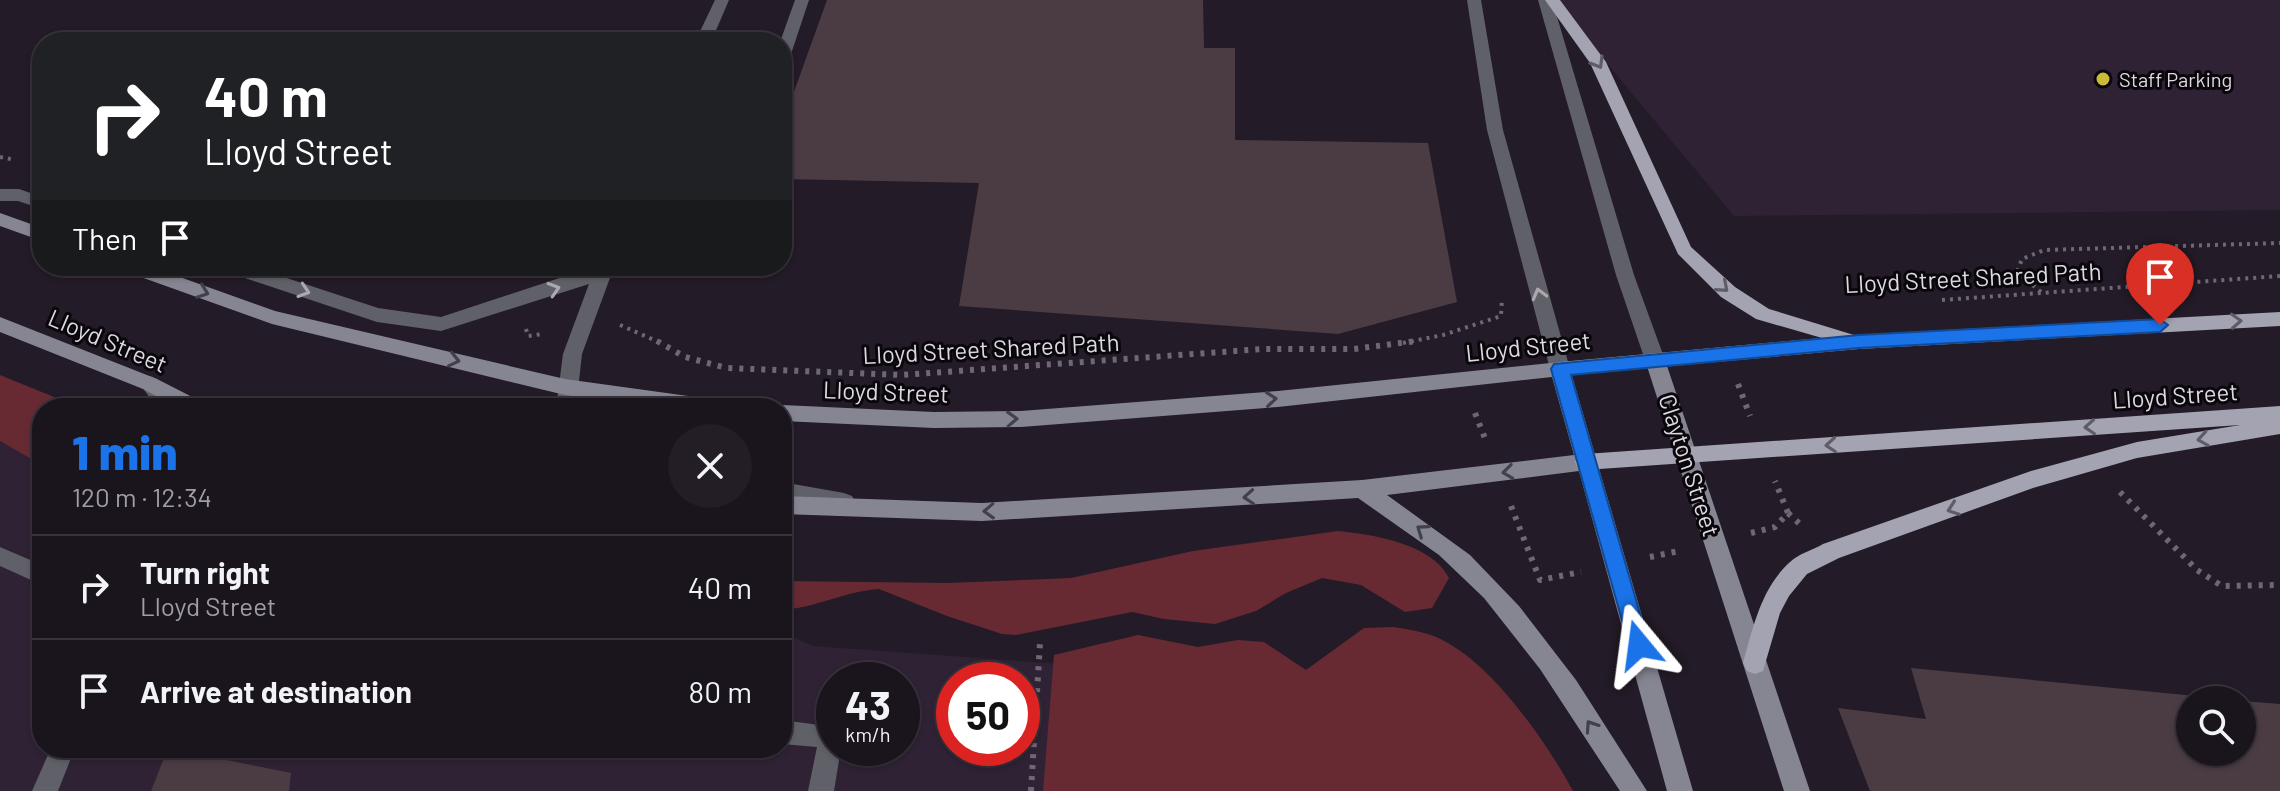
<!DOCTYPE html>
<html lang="en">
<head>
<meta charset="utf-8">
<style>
	:root { --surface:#1a141d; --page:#231d26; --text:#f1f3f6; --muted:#9f9ea4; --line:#38333b; --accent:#1a73e8 }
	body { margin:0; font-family:Barlow,sans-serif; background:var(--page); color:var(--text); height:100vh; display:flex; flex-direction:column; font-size:30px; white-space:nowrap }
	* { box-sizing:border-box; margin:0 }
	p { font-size:26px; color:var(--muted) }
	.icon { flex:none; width:44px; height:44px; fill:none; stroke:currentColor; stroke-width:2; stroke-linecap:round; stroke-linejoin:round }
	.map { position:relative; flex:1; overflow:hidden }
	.side { position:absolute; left:32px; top:398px; width:760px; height:360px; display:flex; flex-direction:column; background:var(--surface); border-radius:32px; box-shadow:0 2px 6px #0004,0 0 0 2px var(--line) }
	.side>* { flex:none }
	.banner { position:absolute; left:32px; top:32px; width:760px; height:244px; border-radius:32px; box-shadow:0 2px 6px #0004,0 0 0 2px var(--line); background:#202124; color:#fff; overflow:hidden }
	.tools { position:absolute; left:2176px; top:686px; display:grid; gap:16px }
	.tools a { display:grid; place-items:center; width:80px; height:80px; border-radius:50%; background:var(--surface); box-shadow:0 2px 6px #0004,0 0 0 2px var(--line); font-size:40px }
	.speed { position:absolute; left:816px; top:662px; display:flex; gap:16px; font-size:40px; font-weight:700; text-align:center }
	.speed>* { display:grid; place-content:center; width:104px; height:104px; border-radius:50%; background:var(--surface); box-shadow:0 2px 6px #0004,0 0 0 2px var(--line); line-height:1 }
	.speed small { font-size:20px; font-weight:400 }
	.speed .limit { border:12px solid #d22; background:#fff; color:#111 }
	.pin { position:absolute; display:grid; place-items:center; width:68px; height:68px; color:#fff; margin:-82px -34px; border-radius:50% 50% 50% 0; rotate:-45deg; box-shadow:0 0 8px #0007 }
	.pin .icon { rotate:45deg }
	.me { position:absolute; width:88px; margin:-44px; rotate:344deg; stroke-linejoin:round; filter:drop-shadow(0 0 6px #0008) }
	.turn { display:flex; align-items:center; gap:28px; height:168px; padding:0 40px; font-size:36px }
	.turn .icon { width:104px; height:104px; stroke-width:2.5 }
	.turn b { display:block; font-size:56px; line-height:68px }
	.then { display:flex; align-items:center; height:76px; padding:0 40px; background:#0003; gap:16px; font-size:30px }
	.round { display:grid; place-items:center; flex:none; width:84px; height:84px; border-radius:42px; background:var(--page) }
	.overview { display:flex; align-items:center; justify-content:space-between; height:136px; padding:0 40px }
	h1 { font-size:48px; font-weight:800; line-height:60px; color:var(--accent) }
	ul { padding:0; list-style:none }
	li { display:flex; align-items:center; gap:24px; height:104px; padding:0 40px; border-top:2px solid var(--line) }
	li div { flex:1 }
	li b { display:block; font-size:30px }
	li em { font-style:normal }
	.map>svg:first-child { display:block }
	.built { fill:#2e2234; fill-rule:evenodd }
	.green { fill:#672a33 }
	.building { fill:#4b3c44 }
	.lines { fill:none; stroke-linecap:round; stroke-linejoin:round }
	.path-far1 { stroke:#6f6872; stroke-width:4; stroke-dasharray:3 5; stroke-linecap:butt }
	.path { stroke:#6f6872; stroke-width:6; stroke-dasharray:4 7; stroke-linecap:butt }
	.service { fill:#606068; fill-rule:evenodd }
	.minor { fill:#606068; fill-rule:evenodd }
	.secondary { fill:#868692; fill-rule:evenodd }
	.primary { fill:#a3a3b2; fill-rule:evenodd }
	.oneway { stroke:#5e5d67 }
	.oneway2 { stroke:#aca8b0 }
	.oneway3 { stroke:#424048 }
	.route { fill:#1a73e8; stroke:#114b97; stroke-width:2 }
	.poi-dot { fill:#cbb939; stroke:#0a070c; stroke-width:3 }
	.labels { text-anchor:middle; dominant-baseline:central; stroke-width:6; stroke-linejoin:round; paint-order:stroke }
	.far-poi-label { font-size:20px; fill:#ded8e0; stroke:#0a070c; text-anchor:start }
	.street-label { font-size:24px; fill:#ded8e0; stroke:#0a070c }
</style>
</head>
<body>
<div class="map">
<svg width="2280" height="791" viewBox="0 0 2280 791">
	<rect width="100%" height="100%" fill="#231b27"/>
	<!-- built -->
	<g class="built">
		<polygon points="1554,0 2280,0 2280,210 1734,216"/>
		<path d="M0 399 42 409V748H782V632L813 646 1090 666 1506 791H0ZM834 680H902V748H834ZM954 680H1022V748H954Z"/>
	</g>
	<!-- green -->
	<g class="green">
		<polygon points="0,375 81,408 42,408 42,465 0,441"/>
		<path d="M1338 531C1374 535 1431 543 1449 578L1432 608 1405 612 1361 585 1322 578 1286 593 1256 611 1215 624 1164 619 1132 612 1016 635 1002 634 947 616 879 589C846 591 815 608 782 610V581L948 583 1071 578 1193 551Z"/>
		<path d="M1393 627C1412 630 1429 632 1446 642 1495 668 1547 743 1573 791H1043L1054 655 1138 635 1198 647 1238 640 1264 642 1306 670 1364 628Z"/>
	</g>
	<!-- building -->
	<g class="building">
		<polygon points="827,0 1203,0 1204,48 1235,48 1235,140 1428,143 1457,302 1338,334 959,306 979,183 782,179 782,125"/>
		<polygon points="1911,668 2236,700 2190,700 2190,752 2242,752 2242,701 2280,704 2280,791 1870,791 1838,708 1926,719"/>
		<polygon points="168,748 291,773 289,791 151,791"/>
	</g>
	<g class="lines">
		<!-- path-far1 -->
		<g class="path-far1">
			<polyline points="0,157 15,160"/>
			<polyline points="2041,292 2017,272 2022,259 2044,250 2280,243"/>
			<polyline points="1942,300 2280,276"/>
			<polyline points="620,325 661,343"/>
			<polyline points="526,329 528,336 543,334"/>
			<polyline points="1403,343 1443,335 1501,316 1502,298"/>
		</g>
		<!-- path -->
		<g class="path">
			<polyline points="657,341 685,357 727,368 902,375 1263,349 1354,349 1416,341"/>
			<polyline points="1738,384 1750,416"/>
			<polyline points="1475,413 1486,441"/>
			<polyline points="2120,492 2197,570 2222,586 2280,585"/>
			<polyline points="1511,506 1540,580 1581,572"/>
			<polyline points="1788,513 1802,526"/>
			<polyline points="1751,533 1775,527 1788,513 1775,481"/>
			<polyline points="1650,557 1679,551"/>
			<polyline points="1031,791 1040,643"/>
		</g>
		<!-- service -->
		<g class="service">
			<polygon points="795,0 809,0 790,57 782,62 780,42"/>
			<polygon points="150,376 157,379 178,408 157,408 140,384 143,379"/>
			<polygon points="0,547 42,565 42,585 0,566"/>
			<polygon points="782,720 834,727 834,748 841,748 834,791 808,791 817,747 782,744"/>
			<polygon points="51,748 75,748 58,791 32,791"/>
		</g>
		<!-- minor -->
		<g class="minor">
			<polygon points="715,0 729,0 711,42 695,42"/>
			<polygon points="1467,0 1481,0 1503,130 1570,369 1567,374 1553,374 1550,369 1487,130"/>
			<polygon points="1538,0 1552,0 1634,275 1665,360 1662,365 1648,365 1645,360 1616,275"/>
			<polygon points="0,189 19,189 42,197 42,209 18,201 0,201"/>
			<polygon points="221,266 250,266 378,308 441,317 596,266 614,267 582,354 576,408 556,408 563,354 589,284 441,331 377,322 224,271"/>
			<polygon points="782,482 844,493 852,496 855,502 852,508 844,511 782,500"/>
		</g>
		<!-- secondary -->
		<g class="secondary">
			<polygon points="0,213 42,228 42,241 0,226"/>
			<polygon points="121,266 149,266 275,311 565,379 717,400 724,402 727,408 661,408 565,395 272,324 124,271"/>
			<polygon points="0,317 157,379 202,402 205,408 178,408 143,389 0,332"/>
			<polygon points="1655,353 1662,355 1665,360 1810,791 1784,791 1645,360 1648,355"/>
			<polygon points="1560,362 1567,364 1570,369 1693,791 1667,791 1579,471 1387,495 1470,555 1519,606 1576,680 1647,791 1620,791 1540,669 1484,598 1439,555 1358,498 982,521 782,514 782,496 982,503 1362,480 1574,455 1552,377 1278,407 1021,427 934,428 782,421 782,408 775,408 782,405 934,412 1021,411 1278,391"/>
		</g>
		<!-- primary -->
		<g class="primary">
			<polygon points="1545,0 1560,0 1606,62 1691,247 1735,287 1769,309 1854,335 2280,312 2280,326 1859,349 1560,376 1553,374 1550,369 1553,364 1560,362 1822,338 1756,319 1721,297 1678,254 1590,63"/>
			<path d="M2280 406V434L2137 458 2033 488 1839 558 1807 574 1789 596 1780 613 1763 671 1755 674 1747 671 1743 663C1753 628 1761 588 1790 562 1798 554 1813 550 1823 544L2031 471 2137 442 2240 425 1585 470 1578 468 1575 462 1578 456 1585 454Z"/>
		</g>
	</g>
	<!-- one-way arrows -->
	<defs><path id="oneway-chevron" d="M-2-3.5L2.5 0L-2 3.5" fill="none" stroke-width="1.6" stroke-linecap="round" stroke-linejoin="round" transform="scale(2)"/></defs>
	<g class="oneway">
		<use href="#oneway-chevron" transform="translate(1598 63) rotate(60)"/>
		<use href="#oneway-chevron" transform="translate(1723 287) rotate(41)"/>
		<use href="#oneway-chevron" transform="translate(2236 321) rotate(-3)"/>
		<use href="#oneway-chevron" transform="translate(2090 427) rotate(176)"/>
		<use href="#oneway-chevron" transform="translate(2203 439) rotate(171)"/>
		<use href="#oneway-chevron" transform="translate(1831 445) rotate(176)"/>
		<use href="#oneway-chevron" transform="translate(1953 509) rotate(160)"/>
	</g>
	<g class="oneway2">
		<use href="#oneway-chevron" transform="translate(554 289) rotate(-17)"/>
		<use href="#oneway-chevron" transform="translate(304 291) rotate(18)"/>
		<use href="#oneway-chevron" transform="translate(1539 294) rotate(-105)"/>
	</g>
	<g class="oneway3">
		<use href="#oneway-chevron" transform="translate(203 292) rotate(20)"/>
		<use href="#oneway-chevron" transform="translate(454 360) rotate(13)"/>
		<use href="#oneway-chevron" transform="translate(1271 399) rotate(-5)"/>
		<use href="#oneway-chevron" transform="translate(1012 419) rotate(-2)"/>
		<use href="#oneway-chevron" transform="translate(1508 472) rotate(173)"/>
		<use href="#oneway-chevron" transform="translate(1249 497) rotate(176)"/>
		<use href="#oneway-chevron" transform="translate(989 511) rotate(178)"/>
		<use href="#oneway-chevron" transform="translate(1422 530) rotate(-145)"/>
		<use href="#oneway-chevron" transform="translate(1591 726) rotate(-124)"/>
	</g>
	<!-- route -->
	<polygon class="route" points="2160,319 2168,325 2160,332 1859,348 1571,375 1649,645 1646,652 1639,654 1631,652 1551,369 1554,364 1859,335"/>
	<!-- markers -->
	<circle class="poi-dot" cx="2103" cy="79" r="8"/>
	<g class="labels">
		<!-- far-poi labels -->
		<g class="far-poi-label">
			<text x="2119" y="79">Staff Parking</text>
		</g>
		<!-- street labels -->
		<g class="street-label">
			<text transform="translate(1973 277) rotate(-3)">Lloyd Street Shared Path</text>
			<text transform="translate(108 340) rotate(23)">Lloyd Street</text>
			<text transform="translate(1528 346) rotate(-6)">Lloyd Street</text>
			<text transform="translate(991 348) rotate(-3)">Lloyd Street Shared Path</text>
			<text transform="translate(886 391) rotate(2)">Lloyd Street</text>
			<text transform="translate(2175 395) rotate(-4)">Lloyd Street</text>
			<text transform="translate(1690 465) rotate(72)">Clayton Street</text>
		</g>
	</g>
</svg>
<div class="tools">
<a><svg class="icon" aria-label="search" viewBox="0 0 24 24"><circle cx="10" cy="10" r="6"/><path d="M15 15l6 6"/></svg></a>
</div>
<div class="speed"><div>43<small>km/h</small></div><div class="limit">50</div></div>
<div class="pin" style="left:2160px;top:325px;background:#d93025"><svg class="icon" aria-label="arrive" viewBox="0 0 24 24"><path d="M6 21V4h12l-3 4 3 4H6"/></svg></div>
<svg class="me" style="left:1639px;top:645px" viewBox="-20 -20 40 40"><path d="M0-17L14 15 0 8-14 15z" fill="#1a73e8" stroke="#fff" stroke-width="4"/></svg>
<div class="banner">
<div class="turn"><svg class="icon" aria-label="right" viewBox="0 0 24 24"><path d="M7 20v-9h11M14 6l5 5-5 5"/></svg><div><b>40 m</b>Lloyd Street</div></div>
<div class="then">Then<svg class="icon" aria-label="arrive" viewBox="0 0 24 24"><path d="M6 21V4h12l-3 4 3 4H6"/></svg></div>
</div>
<section class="side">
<div class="overview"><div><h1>1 min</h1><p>120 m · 12:34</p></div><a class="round"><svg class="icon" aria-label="close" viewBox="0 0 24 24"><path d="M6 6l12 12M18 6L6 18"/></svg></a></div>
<ul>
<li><svg class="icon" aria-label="right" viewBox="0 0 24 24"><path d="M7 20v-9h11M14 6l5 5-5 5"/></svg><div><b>Turn right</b><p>Lloyd Street</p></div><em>40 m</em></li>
<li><svg class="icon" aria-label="arrive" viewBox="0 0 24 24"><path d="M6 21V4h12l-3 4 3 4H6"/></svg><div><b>Arrive at destination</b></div><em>80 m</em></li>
</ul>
</section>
</div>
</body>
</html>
